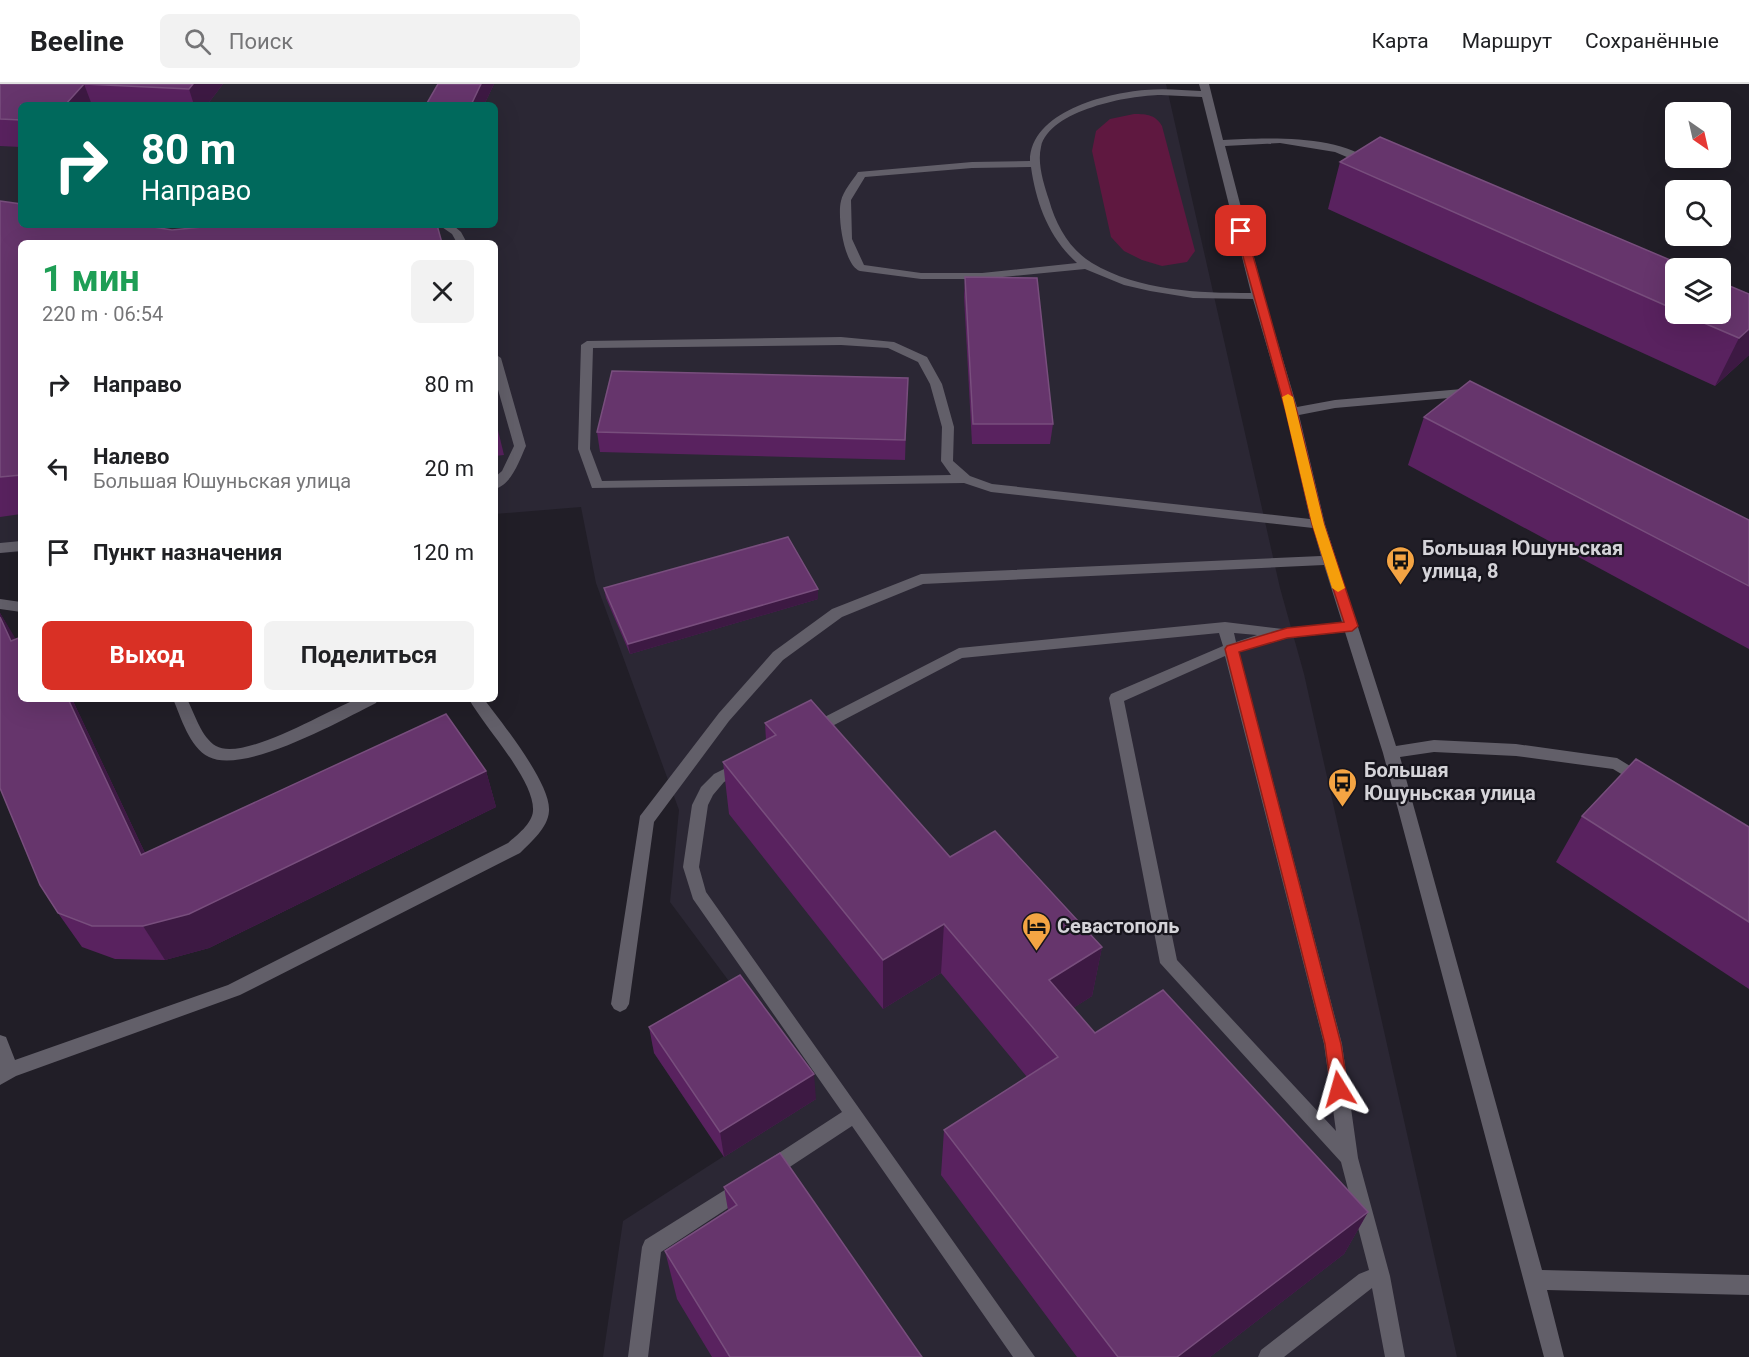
<!DOCTYPE html>
<html lang="ru">
<head>
<meta charset="utf-8">
<style>
	:root { --surface:#fff; --page:#f2f2f2; --text:#202124; --muted:#757577; --line:#e0e0e0; --accent:#d93025 }
	body { margin:0; font-family:Roboto,sans-serif; background:var(--page); color:var(--text); height:100vh; display:flex; flex-direction:column; font-size:22px; white-space:nowrap }
	* { box-sizing:border-box; margin:0 }
	p { font-size:20px; color:var(--muted) }
	.icon { flex:none; width:33px; height:33px; fill:none; stroke:currentColor; stroke-width:2; stroke-linecap:round; stroke-linejoin:round }
	.map { position:relative; flex:1; overflow:hidden }
	.panel { position:absolute; left:18px; top:156px; width:480px; height:462px; display:flex; flex-direction:column; background:var(--surface); border-radius:9px; box-shadow:0 6px 24px #0002 }
	.panel>* { flex:none }
	.banner { position:absolute; left:18px; top:18px; width:480px; height:126px; border-radius:9px; box-shadow:0 6px 24px #0002; background:#00695c; color:#fff; overflow:hidden }
	.needle { width:39px; rotate:146deg }
	.controls { position:absolute; left:1665px; top:18px; display:grid; gap:12px }
	.controls a { display:grid; place-items:center; width:66px; height:66px; border-radius:9px; background:var(--surface); box-shadow:0 6px 24px #0002; font-size:30px }
	.pin { position:absolute; display:grid; place-items:center; width:51px; height:51px; color:#fff; margin:-26px; border-radius:12px; box-shadow:0 3px 9px #0006 }
	.me { position:absolute; width:66px; margin:-33px; rotate:352deg; stroke-linejoin:round; filter:drop-shadow(0 0 4px #0008) }
	.turn { display:flex; align-items:center; gap:21px; height:126px; padding:0 24px; font-size:27px }
	.turn .icon { width:78px; height:78px; stroke-width:2.5 }
	.turn b { display:block; font-size:42px; line-height:51px }
	.round { display:grid; place-items:center; flex:none; width:63px; height:63px; border-radius:9px; background:var(--page) }
	.headline { display:flex; align-items:center; justify-content:space-between; height:102px; padding:0 24px }
	h1 { font-size:36px; font-weight:700; line-height:45px; color:#1e9e55 }
	.cta { display:flex; gap:12px; margin-top:auto; padding:12px 24px }
	.cta a { flex:1; height:69px; border-radius:9px; background:var(--accent); color:#fff; font-size:24px; font-weight:700; line-height:69px; text-align:center }
	.cta a+a { background:var(--page); color:var(--text) }
	ul { padding:0; list-style:none }
	li { display:flex; align-items:center; gap:18px; height:84px; padding:0 24px }
	li div { flex:1 }
	li b { display:block; font-size:22px }
	li em { font-style:normal }
	header { display:flex; align-items:center; gap:36px; box-sizing:border-box; height:84px; padding:0 30px; background:var(--surface); border-bottom:2px solid var(--line) }
	header strong { font-size:28px }
	nav { display:flex; gap:33px; margin-inline-start:auto; font-size:21px }
	.search { width:420px; height:54px; background:var(--page); display:flex; align-items:center; gap:15px; box-sizing:border-box; padding:0 21px; border-radius:9px; color:var(--muted); font-size:22px }
	.map>svg:first-child { display:block }
	.built { fill:#2b2734; fill-rule:evenodd }
	.green { fill:#5f1840 }
	.lines { fill:none; stroke-linecap:round; stroke-linejoin:round }
	.minor { fill:#625f69; fill-rule:evenodd }
	.wall { fill:#59225f }
	.shaded-wall { fill:#3d1943 }
	.building { fill:#66356c; stroke:#784e7d; stroke-width:1.5 }
	.route { fill:#d93025; stroke:#8d1f18; stroke-width:1.5 }
	.slow { fill:#f59e0b }
	.labels { text-anchor:middle; dominant-baseline:central; stroke-width:4.5; stroke-linejoin:round; paint-order:stroke }
	.poi-label { font-size:20px; font-weight:bold; fill:#d4d3d8; stroke:#17151d; text-anchor:start }
</style>
</head>
<body>
<header>
<strong>Beeline</strong>
<div class="search"><svg class="icon" aria-label="search" viewBox="0 0 24 24"><circle cx="10" cy="10" r="6"/><path d="M15 15l6 6"/></svg>Поиск</div>
<nav><a>Карта</a><a>Маршрут</a><a>Сохранённые</a></nav>
</header>
<div class="map">
<svg width="1749" height="1273" viewBox="0 0 1749 1273">
	<rect width="100%" height="100%" fill="#211e27"/>
	<!-- built -->
	<path class="built" d="M0 0H1166L1280 504 1304 590 1457 1273H603L623 1137 724 1072 654 969 743 916 670 818 679 726 596 499 581 423 495 430V159H21V468L0 469ZM21 21H495V141H21Z"/>
	<!-- green -->
	<path class="green" d="M1134 30C1148 30 1155 31 1162 42L1195 167 1187 178 1162 182 1142 176 1124 167 1111 153 1092 67 1096 47 1110 35Z"/>
	<g class="lines">
		<!-- minor -->
		<g class="minor">
			<path d="M1199 0H1209L1223 56C1264 54 1341 50 1373 79L1368 82 1335 68 1280 59 1225 62 1264 212 1297 323 1335 316 1462 305 1478 315 1472 319 1460 313 1335 324 1299 331 1325 440 1396 662 1434 656 1516 660 1617 674 1648 693 1651 697 1648 701 1643 703 1613 685 1516 672 1434 668 1400 673 1542 1186 1749 1191V1211L1547 1206 1564 1273H1544L1383 669 1345 548 1288 554 1239 568 1342 960 1358 1074 1390 1192 1405 1273H1385L1372 1204 1284 1273H1258L1261 1266 1359 1190 1369 1186 1341 1078 1160 879 1109 614 1111 610 1223 562 1219 549 962 574 817 650H807L804 646 807 642 959 564 1225 538 1283 545 1342 538 1324 481 923 500 842 533 783 576 729 637 654 738 629 920 626 925 620 928 614 925 611 920 640 732 719 629 773 568 832 525 921 490 1321 472 1313 444 991 408 964 399 592 404 578 365 581 261 587 257 841 253 894 258 927 273 942 300 954 343 953 377 970 392 992 400 1310 435 1286 328 1253 215 1193 214 1150 207 1124 201 1085 185 982 195H921L860 187C844 182 837 132 841 117 843 107 853 96 858 88L972 78 1030 77C1030 28 1106 9 1145 6 1164 4 1182 6 1201 7ZM1161 11 1202 13 1251 209C1198 209 1139 207 1092 179 1069 165 1056 141 1049 116 1044 100 1037 80 1041 63 1049 26 1130 11 1161 11ZM1031 83C1036 119 1049 154 1077 179L982 189H921L864 181 852 155 851 116 865 93 972 84ZM841 261 888 264 918 278 930 300 942 343 941 377 951 391 602 397 590 365 593 264ZM1234 549 1257 551 1236 558ZM1225 572 1324 960 1336 1047 1177 876 1124 617Z"/>
			<polygon points="439,141 454,142 461,148 467,159 457,159 452,150"/>
			<path d="M495 270 501 274 526 362C519 377 512 400 495 405V393L502 387 514 362 495 295Z"/>
			<polygon points="21,457 21,467 0,469 0,459"/>
			<polygon points="0,515 21,518 21,528 0,525"/>
			<path d="M173 615H187C195 630 201 653 216 662 243 678 328 626 355 616 362 614 371 615 378 615L376 619C342 636 244 691 209 673 189 663 181 633 173 615Z"/>
			<path d="M469 615H484C501 638 551 699 549 727 548 744 531 758 520 769L240 911 16 992 0 1001V951L6 953 15 976 228 901 508 759C517 751 532 740 533 727 535 696 484 643 469 615Z"/>
			<polygon points="740,677 745,679 748,683 745,687 724,698 713,711 708,721 699,783 706,808 1035,1273 1013,1273 852,1042 776,1092 769,1095 762,1092 760,1086 762,1080 842,1028 693,815 683,783 692,721 701,703 714,690"/>
			<polygon points="744,1094 751,1097 753,1103 751,1109 661,1168 648,1273 628,1273 642,1163 645,1156"/>
		</g>
	</g>
	<!-- wall -->
	<g class="wall">
		<polygon points="0,0 223,0 207,21 21,21 21,63 0,62"/>
		<polygon points="438,0 494,0 484,21 428,21 427,19"/>
		<polygon points="1340,78 1676,184 1676,230 1720,230 1749,210 1749,271 1715,302 1328,125"/>
		<polygon points="0,117 172,146 437,141 21,159 21,430 0,433"/>
		<polygon points="965,193 1053,340 1050,360 972,360 964,213"/>
		<polygon points="907,314 905,376 600,368 597,348"/>
		<polygon points="1424,333 1749,436 1749,565 1408,381"/>
		<polygon points="495,334 504,371 495,372"/>
		<polygon points="604,504 818,515 630,570 606,514"/>
		<polygon points="0,529 15,555 21,553 21,615 72,615 145,769 446,630 486,687 496,723 209,864 165,876 115,875 82,863 58,829 40,801 0,704"/>
		<polygon points="765,639 950,773 1102,863 1092,912 1073,924 1095,949 1368,1128 1344,1170 1210,1273 1077,1273 941,1091 944,1046 1027,993 941,889 883,925 729,730 723,678 766,656"/>
		<polygon points="1582,732 1749,743 1749,905 1556,778"/>
		<polygon points="649,943 816,1015 724,1073 654,969"/>
		<polygon points="724,1103 922,1273 712,1273 677,1215 665,1167 728,1126"/>
	</g>
	<!-- shaded-wall -->
	<g class="shaded-wall">
		<polygon points="84,0 92,21 65,21"/>
		<polygon points="193,0 223,0 207,21 194,21 189,5"/>
		<polygon points="481,0 494,0 484,21 471,21"/>
		<polygon points="1749,245 1749,271 1715,302 1739,254"/>
		<polygon points="818,505 818,515 630,570 628,560"/>
		<polygon points="0,529 14,552 21,568 11,557 0,533"/>
		<polygon points="68,615 72,615 162,805 141,771"/>
		<polygon points="486,687 496,723 209,864 165,876 143,842"/>
		<polygon points="944,840 941,889 883,925 883,876"/>
		<polygon points="1102,863 1092,912 1041,945 1049,896"/>
		<polygon points="814,990 816,1015 724,1073 720,1048"/>
		<polygon points="1368,1128 1344,1170 1210,1273 1177,1273"/>
	</g>
	<!-- building -->
	<g class="building">
		<polygon points="0,0 193,0 189,5 84,0 65,21 21,21 21,36 0,35"/>
		<polygon points="438,0 481,0 471,21 427,19"/>
		<polygon points="1380,53 1689,184 1676,184 1676,226 1340,78"/>
		<polygon points="0,117 21,120 21,141 141,141 172,146 222,141 437,141 442,159 21,159 21,391 0,393"/>
		<polygon points="965,193 1037,194 1053,340 973,340"/>
		<polygon points="1720,198 1749,210 1749,245 1739,254 1683,230 1720,230"/>
		<polygon points="612,287 908,294 905,356 597,348"/>
		<polygon points="1470,297 1749,436 1749,502 1424,333"/>
		<polygon points="788,453 818,505 628,560 604,504"/>
		<polygon points="0,533 11,557 21,553 21,615 68,615 141,771 446,630 486,687 189,830 143,842 92,842 58,829 40,801 0,704"/>
		<polygon points="811,616 950,773 995,747 1102,863 1049,896 1095,949 1163,906 1368,1128 1177,1273 1118,1273 944,1046 1058,973 944,840 883,876 723,678 776,651 765,639"/>
		<polygon points="1636,675 1749,743 1749,838 1582,732"/>
		<polygon points="740,891 814,990 720,1048 649,943"/>
		<polygon points="780,1069 922,1273 730,1273 665,1167 737,1121 724,1103"/>
	</g>
	<!-- route -->
	<polygon class="route" points="1238,144 1246,147 1297,328 1324,440 1358,542 1352,547 1287,554 1239,568 1341,960 1348,1005 1345,1011 1339,1013 1334,1011 1331,1005 1325,960 1225,565 1227,562 1287,544 1344,538 1312,440 1286,328 1236,147"/>
	<!-- slow -->
	<polygon class="slow" points="1288,310 1293,313 1324,440 1345,504 1338,508 1332,504 1312,440 1282,313"/>
	<!-- icons -->
	<defs>
		<symbol id="bus-pin" viewBox="-11 -11 22 30"><path d="M0 17L-7.5 6A9.5 9.5 0 1 1 7.5 6Z" fill="#f4a443" stroke="#17151d"/><path d="M-5-6H5V4H4V6H2V4H-2V6H-4V4H-5ZM-3.5-4V0h7V-4ZM-3.5 1.2v1.5H-2V1.2ZM2 1.2v1.5H3.5V1.2Z" fill="#111"/></symbol>
		<symbol id="hotel-pin" viewBox="-11 -11 22 30"><path d="M0 17L-7.5 6A9.5 9.5 0 1 1 7.5 6Z" fill="#f4a443" stroke="#17151d"/><path d="M-6-4.5h1.5V1H6V5H4.5V3h-9V5H-6ZM-4 0a1.8 1.8 0 1 1 3.6 0ZM.5 0V-2.5h3Q6-2.5 6 0Z" fill="#111"/></symbol>
	</defs>
	<g fill-rule="evenodd">
		<use href="#bus-pin" x="1384" y="460" width="33" height="45"/>
		<use href="#bus-pin" x="1326" y="682" width="33" height="45"/>
		<use href="#hotel-pin" x="1020" y="826" width="33" height="45"/>
	</g>
	<g class="labels">
		<!-- poi labels -->
		<g class="poi-label">
			<text x="1422" y="464">Большая Юшуньская<tspan x="1422" dy="23">улица, 8</tspan></text>
			<text x="1364" y="686">Большая<tspan x="1364" dy="23">Юшуньская улица</tspan></text>
			<text x="1057" y="842">Севастополь</text>
		</g>
	</g>
</svg>
<div class="controls">
<a><svg class="needle" viewBox="-14 -14 28 28"><path d="M0-13l5 13h-10z" fill="#e53935"/><path d="M0 13l5-13h-10z" fill="#757577"/></svg></a>
<a><svg class="icon" aria-label="search" viewBox="0 0 24 24"><circle cx="10" cy="10" r="6"/><path d="M15 15l6 6"/></svg></a>
<a><svg class="icon" aria-label="layers" viewBox="0 0 24 24"><path d="M12 4l9 5-9 5-9-5zM3 14l9 5 9-5"/></svg></a>
</div>
<div class="pin" style="left:1241px;top:147px;background:#d93025"><svg class="icon" aria-label="arrive" viewBox="0 0 24 24"><path d="M6 21V4h12l-3 4 3 4H6"/></svg></div>
<svg class="me" style="left:1339px;top:1005px" viewBox="-20 -20 40 40"><path d="M0-17L14 15 0 8-14 15z" fill="#d93025" stroke="#fff" stroke-width="4"/></svg>
<div class="banner">
<div class="turn"><svg class="icon" aria-label="right" viewBox="0 0 24 24"><path d="M7 20v-9h11M14 6l5 5-5 5"/></svg><div><b>80 m</b>Направо</div></div>
</div>
<section class="panel">
<div class="headline"><div><h1>1 мин</h1><p>220 m · 06:54</p></div><a class="round"><svg class="icon" aria-label="close" viewBox="0 0 24 24"><path d="M6 6l12 12M18 6L6 18"/></svg></a></div>
<ul>
<li><svg class="icon" aria-label="right" viewBox="0 0 24 24"><path d="M7 20v-9h11M14 6l5 5-5 5"/></svg><div><b>Направо</b></div><em>80 m</em></li>
<li><svg class="icon" aria-label="left" viewBox="0 0 24 24"><path d="M17 20v-9H6M10 6l-5 5 5 5"/></svg><div><b>Налево</b><p>Большая Юшуньская улица</p></div><em>20 m</em></li>
<li><svg class="icon" aria-label="arrive" viewBox="0 0 24 24"><path d="M6 21V4h12l-3 4 3 4H6"/></svg><div><b>Пункт назначения</b></div><em>120 m</em></li>
</ul>
<div class="cta"><a>Выход</a><a>Поделиться</a></div>
</section>
</div>
</body>
</html>
